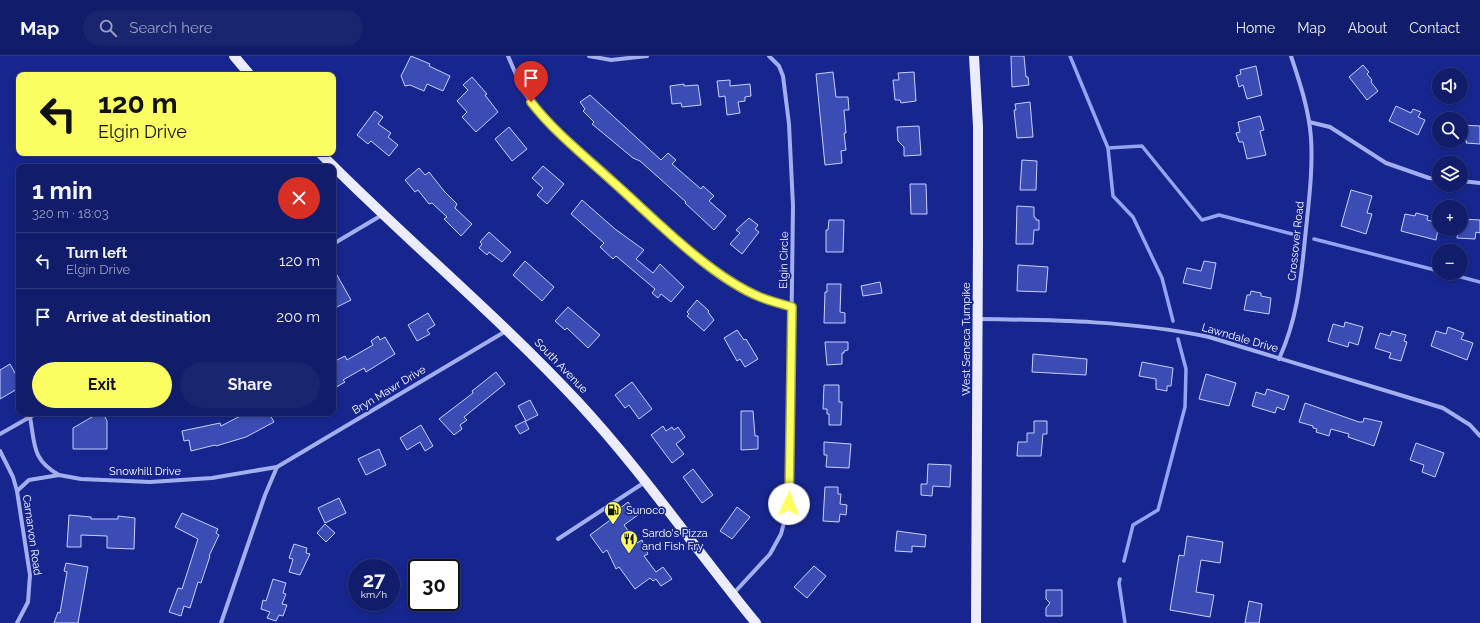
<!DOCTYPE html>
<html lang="en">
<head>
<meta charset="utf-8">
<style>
	:root { --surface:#111c6a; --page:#1a2570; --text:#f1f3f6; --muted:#9ca1c1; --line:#303a7e; --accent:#fcff61 }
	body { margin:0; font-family:Raleway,sans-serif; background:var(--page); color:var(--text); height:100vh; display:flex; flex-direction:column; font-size:15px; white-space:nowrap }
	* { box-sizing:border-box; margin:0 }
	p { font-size:13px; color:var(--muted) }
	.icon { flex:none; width:22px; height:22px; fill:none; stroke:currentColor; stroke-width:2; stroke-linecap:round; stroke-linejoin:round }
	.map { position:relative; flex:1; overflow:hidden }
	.details { position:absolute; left:16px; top:108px; width:320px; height:252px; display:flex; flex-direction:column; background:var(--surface); border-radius:8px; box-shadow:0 2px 6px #0003,0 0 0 1px var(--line) }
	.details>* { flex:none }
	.banner { position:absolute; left:16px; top:16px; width:320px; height:84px; border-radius:8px; box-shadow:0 2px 6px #0003,0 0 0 1px var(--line); background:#fcff61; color:#111; overflow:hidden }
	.fabs { position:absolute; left:1432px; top:12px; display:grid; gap:8px }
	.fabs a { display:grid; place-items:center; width:36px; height:36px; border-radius:50%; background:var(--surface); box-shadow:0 2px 6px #0003,0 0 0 1px var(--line); font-size:20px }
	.speed { position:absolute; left:348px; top:503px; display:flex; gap:8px; font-size:20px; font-weight:700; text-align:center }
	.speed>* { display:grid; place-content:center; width:52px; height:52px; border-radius:50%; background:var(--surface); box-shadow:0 2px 6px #0003,0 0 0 1px var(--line); line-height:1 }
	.speed small { font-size:10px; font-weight:400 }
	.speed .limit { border:2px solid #111; border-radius:6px; background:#fff; color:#111 }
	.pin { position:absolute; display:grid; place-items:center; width:34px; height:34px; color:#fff; margin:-41px -17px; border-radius:50% 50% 50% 0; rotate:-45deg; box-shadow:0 0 4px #0007 }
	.pin .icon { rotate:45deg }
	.me { position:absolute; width:44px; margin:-22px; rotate:2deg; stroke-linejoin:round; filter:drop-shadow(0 0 3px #0008) }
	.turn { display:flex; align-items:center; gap:14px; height:84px; padding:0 16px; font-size:18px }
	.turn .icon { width:52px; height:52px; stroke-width:2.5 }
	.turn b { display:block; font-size:28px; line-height:34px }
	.round { display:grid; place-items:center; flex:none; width:42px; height:42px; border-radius:21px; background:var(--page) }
	.head { display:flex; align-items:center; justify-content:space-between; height:68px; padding:0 16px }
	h1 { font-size:24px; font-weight:700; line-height:30px }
	.button { display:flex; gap:8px; margin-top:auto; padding:8px 16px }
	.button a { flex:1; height:46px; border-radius:24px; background:var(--accent); color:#111; font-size:16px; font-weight:700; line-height:46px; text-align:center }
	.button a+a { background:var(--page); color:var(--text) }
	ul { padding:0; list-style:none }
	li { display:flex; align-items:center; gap:12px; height:56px; padding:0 16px; border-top:1px solid var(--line) }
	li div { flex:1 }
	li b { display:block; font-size:15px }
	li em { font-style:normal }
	header { display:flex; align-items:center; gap:24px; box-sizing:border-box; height:56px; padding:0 20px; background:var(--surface); border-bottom:1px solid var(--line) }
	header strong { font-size:19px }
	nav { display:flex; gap:22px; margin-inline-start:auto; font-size:14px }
	.search { width:280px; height:36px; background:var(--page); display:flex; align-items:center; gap:10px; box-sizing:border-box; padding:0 14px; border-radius:22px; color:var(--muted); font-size:15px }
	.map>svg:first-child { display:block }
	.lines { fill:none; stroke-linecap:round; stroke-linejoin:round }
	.stream { stroke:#95a4f2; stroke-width:3.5 }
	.building { fill:#3b4cb5; stroke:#c9d0fb }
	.street { stroke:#a3aeef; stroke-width:4 }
	.primary { stroke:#ebedff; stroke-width:10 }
	.route-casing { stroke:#a4a63f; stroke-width:10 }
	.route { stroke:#fcff61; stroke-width:7 }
	.labels { text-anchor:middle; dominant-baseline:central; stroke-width:3.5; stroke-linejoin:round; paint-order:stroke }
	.street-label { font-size:11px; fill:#fff; stroke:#17268e }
	.poi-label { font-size:11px; fill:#fff; stroke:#17268e; text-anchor:start }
</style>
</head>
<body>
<header>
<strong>Map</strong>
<div class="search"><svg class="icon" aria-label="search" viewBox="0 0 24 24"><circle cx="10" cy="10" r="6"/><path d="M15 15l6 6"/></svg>Search here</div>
<nav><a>Home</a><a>Map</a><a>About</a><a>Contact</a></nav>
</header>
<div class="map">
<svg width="1480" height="567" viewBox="0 0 1480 567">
	<rect width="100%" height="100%" fill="#17268e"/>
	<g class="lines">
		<!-- stream -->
		<g class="stream">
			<polyline points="1070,0 1108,92 1113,140 1133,161 1162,222 1173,265"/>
			<polyline points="1108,92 1142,90 1202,164 1219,159 1296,179"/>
			<polyline points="1314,183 1439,215"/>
			<polyline points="1446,217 1480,226"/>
			<polyline points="1124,505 1133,469 1158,454 1185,351 1186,313 1178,283"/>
			<polyline points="1120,523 1119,527 1125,567"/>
		</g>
	</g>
	<!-- building -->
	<g class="building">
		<polygon points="411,0 430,8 429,10 450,20 443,35 427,28 424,35 410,29 405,30 401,20"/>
		<polygon points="1011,0 1024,0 1026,21 1028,21 1029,29 1012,31"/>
		<polygon points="1363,9 1369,16 1367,18 1372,24 1371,26 1378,35 1367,44 1349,21"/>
		<polygon points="1256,10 1262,39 1247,43 1243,29 1239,31 1236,20 1241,18 1240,14"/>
		<polygon points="833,16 836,41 848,41 849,54 844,54 846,77 844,77 846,94 841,95 842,107 825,109 816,18"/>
		<polygon points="914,16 916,45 901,47 900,44 895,44 893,24 899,24 898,17"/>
		<polygon points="472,21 487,38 485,39 498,56 476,76 462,61 467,56 457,45 468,34 463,29"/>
		<polygon points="730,24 730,30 750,28 751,40 745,41 745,45 738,46 740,57 727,59 725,40 719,41 717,25"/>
		<polygon points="684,28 684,30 698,29 701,49 682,51 681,47 672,48 670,30"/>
		<polygon points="590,39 661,104 668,97 676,104 672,108 701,133 703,130 714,140 709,145 726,160 714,174 685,147 686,146 640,105 633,102 592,68 594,66 583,55 585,53 580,46"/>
		<polygon points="1030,46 1033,81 1017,82 1014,54 1016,54 1015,48"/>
		<polygon points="1396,50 1411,57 1413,53 1421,56 1418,61 1425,64 1418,79 1389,65"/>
		<polygon points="375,55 383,61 378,68 391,77 388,81 398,89 389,100 371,85 368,88 357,79"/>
		<polygon points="1260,60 1264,74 1260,75 1266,99 1247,103 1243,86 1239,86 1236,77 1240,76 1238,66"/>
		<polygon points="1461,69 1480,70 1480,88 1466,87 1467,85 1461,85"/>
		<polygon points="919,70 921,99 904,100 904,91 898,85 897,71"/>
		<polygon points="509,71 527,93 512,105 495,83"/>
		<polygon points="1022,104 1037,105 1036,134 1020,134"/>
		<polygon points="543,110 564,128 547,148 537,139 543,132 532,122"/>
		<polygon points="419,112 425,119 429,116 444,135 457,148 455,152 472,168 461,180 444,163 447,161 432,147 429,148 418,134 415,136 405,124"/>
		<polygon points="910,128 926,128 927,158 911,158"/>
		<polygon points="1351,134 1372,140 1367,157 1372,158 1366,178 1341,170"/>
		<polygon points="582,144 615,173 644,194 636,203 653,217 660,208 684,231 671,246 661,238 658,242 652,237 655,233 616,200 613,203 600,191 604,187 571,158"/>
		<polygon points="1017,150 1034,151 1034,161 1036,162 1036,164 1039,164 1039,174 1034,174 1033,188 1016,188"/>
		<polygon points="1416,157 1428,160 1427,164 1439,167 1436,184 1401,175 1405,158 1415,160"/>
		<polygon points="749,162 758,169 755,173 759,176 742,198 730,188 740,177 736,174"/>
		<polygon points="1461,163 1480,164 1480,177 1476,176 1475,183 1457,182 1458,173 1461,173"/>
		<polygon points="829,164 844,164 843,196 826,196 826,174 828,174"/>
		<polygon points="489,176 511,196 502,206 489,196 487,199 479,192 482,188 480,186"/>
		<polygon points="525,205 554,231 542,245 513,219"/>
		<polygon points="1204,205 1216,207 1211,233 1183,227 1187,212 1201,215"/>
		<polygon points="1018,209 1048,211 1046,236 1017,235"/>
		<polygon points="333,212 351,244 333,253"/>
		<polygon points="880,226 882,237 863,240 861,230"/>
		<polygon points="827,228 841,228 840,256 845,257 845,267 824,267 825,236 827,236"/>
		<polygon points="1251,235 1261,237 1261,240 1271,242 1269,258 1244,254 1247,239 1250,239"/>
		<polygon points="697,244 709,255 708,256 714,264 704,275 687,260 689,258 687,256"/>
		<polygon points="568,251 600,279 588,292 567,272 565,274 555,265"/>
		<polygon points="428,257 435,269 427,274 430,278 417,285 408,269"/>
		<polygon points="1345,266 1363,271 1358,289 1349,286 1348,291 1328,285 1333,268 1344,271"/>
		<polygon points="1448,271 1464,277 1461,283 1473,287 1467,304 1431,290 1436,275 1446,278"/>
		<polygon points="737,274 744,284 746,283 758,303 745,311 740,303 737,305 724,282"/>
		<polygon points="1392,275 1406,279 1404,285 1407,286 1401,305 1389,302 1391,297 1375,292 1380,277 1390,280"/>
		<polygon points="378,280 380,284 385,281 395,298 366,316 364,312 343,324 345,326 333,333 333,306 345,300 347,304 373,289 371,285"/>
		<polygon points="825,286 848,286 848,294 844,295 844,297 842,297 842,308 827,309"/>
		<polygon points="1033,298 1087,303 1086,319 1032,316"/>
		<polygon points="1142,306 1173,312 1171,330 1167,330 1167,335 1156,333 1156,323 1139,320"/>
		<polygon points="10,308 19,324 19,332 0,343 0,314"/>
		<polygon points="496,316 505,328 464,361 467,364 460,369 462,373 454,379 439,363 473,337 472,335"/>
		<polygon points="1206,318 1236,327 1229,350 1199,343"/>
		<polygon points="632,326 652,353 639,363 629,349 625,352 615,339"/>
		<polygon points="824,329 839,329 839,346 842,346 841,369 829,369 829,358 827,358 827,353 823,353"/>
		<polygon points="1267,333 1289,340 1284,354 1277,351 1275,357 1252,350 1256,336 1265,339"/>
		<polygon points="530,344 538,359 526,365 518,350"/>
		<polygon points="1305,347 1359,366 1363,366 1364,362 1382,366 1374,390 1348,381 1349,378 1331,373 1329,380 1316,376 1317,373 1313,372 1313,370 1299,366"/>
		<polygon points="741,355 753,355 755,380 758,380 758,393 741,394"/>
		<polygon points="99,357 103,357 107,365 107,393 73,393 73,372"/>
		<polygon points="246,357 269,357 274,366 246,381 216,390 215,389 191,395 189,384 184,385 182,375 220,367 221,370"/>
		<polygon points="525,365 529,373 520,378 515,370"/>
		<polygon points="1034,365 1047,365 1047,378 1043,378 1041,400 1017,400 1018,386 1027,386 1027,377 1034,377"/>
		<polygon points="421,369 433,390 425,395 420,386 407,394 400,382"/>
		<polygon points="663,370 666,375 672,371 674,374 678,371 685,381 676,388 684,398 672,407 651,379"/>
		<polygon points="824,386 851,388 849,412 826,411 827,399 824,399"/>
		<polygon points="1416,387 1444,397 1435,421 1422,416 1424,409 1410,404"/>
		<polygon points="379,393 386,409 366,419 358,403"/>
		<polygon points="928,408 951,409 950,431 933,430 932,440 921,439 921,428 927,428"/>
		<polygon points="693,413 713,439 702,447 683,421"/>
		<polygon points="825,431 838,431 838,438 841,438 840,448 847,449 846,459 840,458 839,466 823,465"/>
		<polygon points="339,442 346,457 325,467 318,452"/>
		<polygon points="628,446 638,459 624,469 637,487 642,484 648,498 644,500 656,516 663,511 672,523 661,530 656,523 653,525 650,522 635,533 619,511 616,513 607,494 603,497 590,479 621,456 619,453"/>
		<polygon points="737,451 750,461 732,483 720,475"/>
		<polygon points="182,457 218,473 216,477 219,479 209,500 210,500 201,527 198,526 190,552 184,550 181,560 169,556 178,532 182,533 198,483 175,471"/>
		<polygon points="69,459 91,461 91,463 118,463 118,460 135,462 134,493 107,492 107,480 81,479 81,491 67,491"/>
		<polygon points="325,468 335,477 326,486 317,477"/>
		<polygon points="897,475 926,479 925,491 912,490 912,496 895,495"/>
		<polygon points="1187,480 1223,486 1220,507 1201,504 1196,536 1214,539 1210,561 1170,554 1179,499 1184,500"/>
		<polygon points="294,488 307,492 306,497 310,498 300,519 289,516 293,503 289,502"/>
		<polygon points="66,507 88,511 78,567 54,567 58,556 60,557 67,516 64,515"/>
		<polygon points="814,510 826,520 807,542 794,531"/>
		<polygon points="273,523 286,527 283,537 286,538 282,548 287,549 283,560 279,559 276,565 267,562 270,556 261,553 263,544 266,545"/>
		<polygon points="1046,534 1062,534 1062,560 1046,560 1046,552 1050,547 1046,543"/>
		<polygon points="1249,545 1262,548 1259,567 1245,567"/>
	</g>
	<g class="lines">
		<!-- street -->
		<g class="street">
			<polyline points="508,0 523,35 540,57 701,204 736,228 759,241 792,251"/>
			<polyline points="589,0 611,4 647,0"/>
			<polyline points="1309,66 1330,71 1386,107 1429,122 1439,123"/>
			<polyline points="1461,125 1480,127"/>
			<polyline points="333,188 382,159"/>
			<path d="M978 263C1056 264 1133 265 1209 281L1443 352 1470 369 1480 380"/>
			<path d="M1279 303C1299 259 1301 220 1306 173 1309 144 1313 112 1311 82 1309 54 1300 27 1291 0"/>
			<path d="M30 361C35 389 32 404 59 419"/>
			<polyline points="0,378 37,357"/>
			<polyline points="0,395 13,421 17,435 30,519 28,546 17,567"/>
			<polyline points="17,435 29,424 59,419 81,423 150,426 212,422 277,411"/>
			<polyline points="558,483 645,426"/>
			<polyline points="733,538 770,498 781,478 789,448 793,150 789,68 783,20 779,10 769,0"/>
			<polyline points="221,567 265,439 277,411 506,275"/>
		</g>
		<!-- primary -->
		<g class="primary">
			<polyline points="234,0 250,19"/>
			<polyline points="974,0 978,70 978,182 976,567"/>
			<path d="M320 97C404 182 496 258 578 346 642 415 696 494 756 567"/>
		</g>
	</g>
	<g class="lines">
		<defs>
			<path id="route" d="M531 46C554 76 585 100 612 125 654 162 709 220 760 241 770 245 781 248 792 251L789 448"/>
		</defs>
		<!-- route casing -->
		<use href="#route" class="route-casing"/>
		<!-- route -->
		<use href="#route" class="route"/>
	</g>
	<!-- icons -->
	<defs>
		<symbol id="fuel-pin" viewBox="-11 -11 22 30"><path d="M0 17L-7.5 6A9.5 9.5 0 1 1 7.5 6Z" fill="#fcff61" stroke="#17268e"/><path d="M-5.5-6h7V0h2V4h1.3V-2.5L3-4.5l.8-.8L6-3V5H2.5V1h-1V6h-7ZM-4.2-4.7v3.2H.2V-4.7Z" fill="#111"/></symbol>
		<symbol id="restaurant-pin" viewBox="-11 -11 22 30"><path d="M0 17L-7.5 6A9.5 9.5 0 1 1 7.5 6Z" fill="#fcff61" stroke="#17268e"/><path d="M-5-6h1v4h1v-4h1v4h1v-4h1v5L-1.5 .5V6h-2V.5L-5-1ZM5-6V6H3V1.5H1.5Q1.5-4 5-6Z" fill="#111"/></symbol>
	</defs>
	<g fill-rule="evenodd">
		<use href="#fuel-pin" x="603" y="444" width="20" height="27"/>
		<use href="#restaurant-pin" x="619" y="473" width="20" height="27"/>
	</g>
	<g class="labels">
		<!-- street labels -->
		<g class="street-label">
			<text transform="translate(1296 185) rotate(-84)">Crossover Road</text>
			<text transform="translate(784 204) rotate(-89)">Elgin Circle</text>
			<text transform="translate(1240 282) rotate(16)">Lawndale Drive</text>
			<text transform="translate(966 283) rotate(-90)">West Seneca Turnpike</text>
			<text transform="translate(561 310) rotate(46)">South Avenue</text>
			<text transform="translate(389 334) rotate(-31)">Bryn Mawr Drive</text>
			<text x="145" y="415">Snowhill Drive</text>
			<text transform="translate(32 479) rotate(82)">Carnarvon Road</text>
		</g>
		<!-- poi labels -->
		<g class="poi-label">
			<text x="626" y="454">Sunoco</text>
			<text x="642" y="477">Sardo's Pizza<tspan x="642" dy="13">and Fish Fry</tspan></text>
		</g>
	</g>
</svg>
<div class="fabs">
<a><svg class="icon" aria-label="sound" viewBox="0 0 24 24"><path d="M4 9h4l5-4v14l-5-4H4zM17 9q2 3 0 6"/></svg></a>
<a><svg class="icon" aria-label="search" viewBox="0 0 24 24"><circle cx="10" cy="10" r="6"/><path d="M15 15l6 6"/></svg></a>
<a><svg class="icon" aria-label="layers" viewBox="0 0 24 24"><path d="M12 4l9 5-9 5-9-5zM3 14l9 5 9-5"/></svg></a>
<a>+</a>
<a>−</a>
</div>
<div class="speed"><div>27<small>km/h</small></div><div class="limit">30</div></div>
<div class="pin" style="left:531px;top:46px;background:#d93025"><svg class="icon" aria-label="arrive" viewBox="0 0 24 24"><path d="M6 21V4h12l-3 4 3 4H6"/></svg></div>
<svg class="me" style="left:789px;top:448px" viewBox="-20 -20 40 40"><circle r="19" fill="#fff"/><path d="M0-13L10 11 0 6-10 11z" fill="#fcff61"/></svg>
<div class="banner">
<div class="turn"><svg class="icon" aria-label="left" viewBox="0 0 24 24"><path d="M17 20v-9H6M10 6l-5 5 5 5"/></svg><div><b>120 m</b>Elgin Drive</div></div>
</div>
<section class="details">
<div class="head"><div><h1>1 min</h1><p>320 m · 18:03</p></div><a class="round" style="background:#d93025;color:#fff"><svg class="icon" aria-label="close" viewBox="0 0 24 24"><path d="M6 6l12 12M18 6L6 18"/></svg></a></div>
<ul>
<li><svg class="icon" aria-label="left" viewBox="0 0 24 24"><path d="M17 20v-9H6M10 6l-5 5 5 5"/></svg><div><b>Turn left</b><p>Elgin Drive</p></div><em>120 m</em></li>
<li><svg class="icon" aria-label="arrive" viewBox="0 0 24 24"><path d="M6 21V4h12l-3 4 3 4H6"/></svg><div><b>Arrive at destination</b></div><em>200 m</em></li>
</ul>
<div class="button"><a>Exit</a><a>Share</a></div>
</section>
</div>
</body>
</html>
